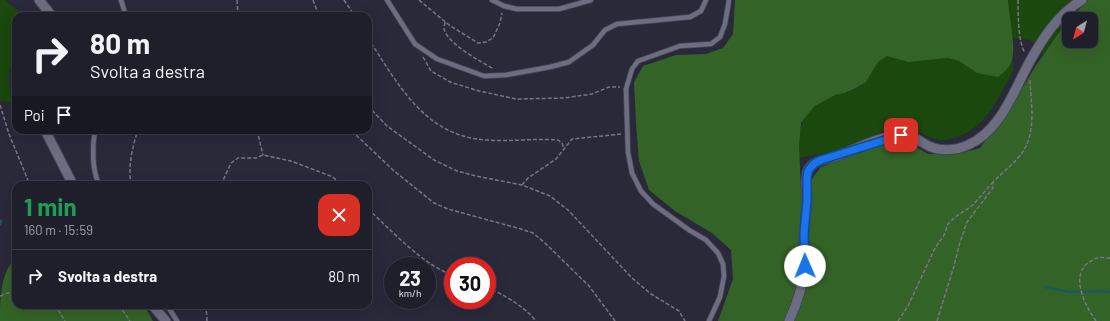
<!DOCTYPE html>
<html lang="it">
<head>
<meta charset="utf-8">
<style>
	:root { --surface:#1f1f2c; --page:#2c2c38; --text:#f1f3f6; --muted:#a1a2a9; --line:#3c3d48 }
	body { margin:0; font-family:Barlow,sans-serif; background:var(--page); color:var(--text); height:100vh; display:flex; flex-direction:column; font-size:15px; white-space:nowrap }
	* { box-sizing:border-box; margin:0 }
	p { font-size:13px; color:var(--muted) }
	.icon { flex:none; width:22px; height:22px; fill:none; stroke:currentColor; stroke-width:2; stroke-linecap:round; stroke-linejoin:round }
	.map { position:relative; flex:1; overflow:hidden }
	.details { position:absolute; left:12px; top:181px; width:360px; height:128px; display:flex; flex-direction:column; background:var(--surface); border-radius:12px; box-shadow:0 4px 16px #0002,0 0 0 1px var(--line) }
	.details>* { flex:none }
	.banner { position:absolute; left:12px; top:12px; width:360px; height:122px; border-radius:12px; box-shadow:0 4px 16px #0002,0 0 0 1px var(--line); background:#1f1f2c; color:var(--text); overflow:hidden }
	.needle { width:26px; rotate:216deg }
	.fabs { position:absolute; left:1062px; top:12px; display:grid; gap:8px }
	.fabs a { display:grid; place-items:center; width:36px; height:36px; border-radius:8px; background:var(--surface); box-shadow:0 4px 16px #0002,0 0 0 1px var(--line); font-size:20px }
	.speed { position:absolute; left:384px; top:257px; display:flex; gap:8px; font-size:20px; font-weight:700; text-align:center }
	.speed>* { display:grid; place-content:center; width:52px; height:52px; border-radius:50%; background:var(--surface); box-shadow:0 4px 16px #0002,0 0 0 1px var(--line); line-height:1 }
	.speed small { font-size:10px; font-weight:400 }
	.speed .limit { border:6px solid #d22; background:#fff; color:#111 }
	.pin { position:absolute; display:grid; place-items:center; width:34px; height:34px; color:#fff; margin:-17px; border-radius:8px; box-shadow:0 2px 6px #0006 }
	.me { position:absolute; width:44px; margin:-22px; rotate:359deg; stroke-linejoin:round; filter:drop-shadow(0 0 3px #0008) }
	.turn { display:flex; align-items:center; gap:14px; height:84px; padding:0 12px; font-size:18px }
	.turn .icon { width:52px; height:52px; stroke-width:2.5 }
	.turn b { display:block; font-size:28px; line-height:34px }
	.then { display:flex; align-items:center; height:38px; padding:0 12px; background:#0003; gap:8px; font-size:15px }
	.round { display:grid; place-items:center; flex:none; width:42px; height:42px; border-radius:12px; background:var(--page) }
	.head { display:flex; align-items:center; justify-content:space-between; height:68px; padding:0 12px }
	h1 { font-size:24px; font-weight:700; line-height:30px; color:#1e9e55 }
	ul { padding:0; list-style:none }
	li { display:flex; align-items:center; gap:12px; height:52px; padding:0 12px; border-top:1px solid var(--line) }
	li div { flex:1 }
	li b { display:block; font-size:15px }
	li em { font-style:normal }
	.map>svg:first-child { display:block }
	.green { fill:#1b480d }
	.forest { fill:#346327 }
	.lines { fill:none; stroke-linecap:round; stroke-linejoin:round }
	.stream { stroke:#1b5a5e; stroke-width:2.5 }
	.service-casing { stroke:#464655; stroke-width:6 }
	.minor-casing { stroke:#464655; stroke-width:11 }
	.path { stroke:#767685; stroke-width:1.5; stroke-dasharray:4 2; stroke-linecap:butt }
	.service { stroke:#6c6d81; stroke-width:4.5 }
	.minor { stroke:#6c6d81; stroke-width:9 }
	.route-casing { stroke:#114b97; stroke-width:10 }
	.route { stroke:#1a73e8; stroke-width:7 }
</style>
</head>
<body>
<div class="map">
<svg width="1110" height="321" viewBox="0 0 1110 321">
	<rect width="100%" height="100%" fill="#29293a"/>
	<!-- green -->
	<g class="green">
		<path d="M0 0H5L24 16H16V56C5 69 10 88 12 103L3 101 0 102Z"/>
		<polygon points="1008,0 1088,0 1062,28 1042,57 1042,51 1031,40 1012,38"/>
		<path d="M887 56 908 62 948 58 959 61 977 73 1006 70 1012 60 1014 69C1000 95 985 132 952 138 949 139 944 141 940 140 924 138 910 124 894 126L841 150 799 158C798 133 799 116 822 102 826 100 831 96 836 95 844 93 851 92 859 87 871 78 870 73 877 63 880 60 884 58 887 56Z"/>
	</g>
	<!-- forest -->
	<g class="forest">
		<path d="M735 0H1008C1009 15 1016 47 1012 60 1010 68 1003 73 998 77L977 73 959 61 948 58 908 62 887 56 878 62 866 82 856 88 845 93 835 95 815 106 808 114 801 123 799 146 801 191 809 185 814 176 821 167 891 140 909 143 928 154 961 153 980 148 998 123 1008 112 1035 67 1062 28 1069 20V41H1091V19H1070L1088 0H1110V321H718L733 279 731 250 712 233 675 211 649 190 639 161 636 123 634 82 643 66 676 55 706 54 723 48 733 34Z"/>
		<path d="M16 259V305H144L153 321H0C0 303 0 270 16 259Z"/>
	</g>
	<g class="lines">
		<!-- stream -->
		<g class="stream">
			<polyline points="0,224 1,221"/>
			<polyline points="1045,287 1069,292 1108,291 1110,292"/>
		</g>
		<defs>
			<g id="service">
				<polyline points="121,0 126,16"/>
				<polyline points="387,0 415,44 437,59 484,76 506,75 550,67 569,62 593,45 605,30 617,24 690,17 701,11 706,0"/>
				<polyline points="492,0 504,6 517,9 559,9 591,0"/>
				<path d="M95 130C92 147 92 169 99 185"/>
				<polyline points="167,305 177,321"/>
				<polyline points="709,321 720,297 724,276 723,264 718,253 706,240 689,230 653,204 641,191 632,173 628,152 626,89 632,69 638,61 680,46 711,44 720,37 725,24 729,0"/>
			</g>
			<g id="minor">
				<polyline points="39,0 52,16"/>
				<polyline points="45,130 73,185"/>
				<polyline points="152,305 166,321"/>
				<path d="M789 321C797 304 803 285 805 266 806 255 803 244 804 233 805 222 807 211 807 200 807 191 804 179 808 170 810 167 814 163 817 162 823 159 831 158 837 156 856 149 886 133 906 135 913 135 919 141 925 144 938 152 955 151 968 145 1001 131 1014 90 1030 61 1043 38 1058 14 1082 0"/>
			</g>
		</defs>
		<!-- service casing -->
		<use href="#service" class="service-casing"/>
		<!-- minor casing -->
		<use href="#minor" class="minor-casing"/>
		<!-- path -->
		<g class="path">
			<polyline points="237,0 238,16"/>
			<polyline points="313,0 319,16"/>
			<polyline points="344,0 355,16"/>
			<polyline points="419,0 449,25 478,43 486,42 493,38 500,23 502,13"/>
			<path d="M1018 0C1018 14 1018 41 1025 53"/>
			<polyline points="208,16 210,11"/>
			<path d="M445 22C445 24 444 26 444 28 446 43 481 62 494 69"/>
			<path d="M368 38C398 84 425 137 487 140 511 142 534 138 558 140L562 143 564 149"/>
			<polyline points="423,57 431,71 450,82 479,91 516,99 564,98 592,94 609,87 620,87"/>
			<polyline points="0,105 9,134 30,185"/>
			<polyline points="368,106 387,126 434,160 457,171 476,176 522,185 550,196 568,210 632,278 651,294 679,311 685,321"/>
			<polyline points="257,130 263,155"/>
			<polyline points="353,130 357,136 393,170 434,203 448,209 521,229 533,233 545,243 589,286 615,321"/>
			<path d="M131 185C128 166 132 148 138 130"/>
			<polyline points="221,185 231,163 238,158 256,158 263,155 291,161 333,177 341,185"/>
			<polyline points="522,185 528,178 556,159 572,139 622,134"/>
			<path d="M368 209C391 230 424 266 453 275"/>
			<path d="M487 287C504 295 524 306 536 321"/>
			<polyline points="0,296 16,290"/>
			<polyline points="55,305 65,321"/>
			<polyline points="119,305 130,321"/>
			<polyline points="206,305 207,321"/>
			<polyline points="898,321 908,306 935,248 944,235 948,224 954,218 973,205 993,182"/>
			<path d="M937 321 954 266 960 242 967 222 993 188V182C1001 174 1010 167 1017 159 1038 137 1031 107 1030 80"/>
			<path d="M1096 321C1086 307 1069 276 1089 262 1092 261 1095 258 1097 258 1101 257 1106 258 1110 258"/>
		</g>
		<!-- service -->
		<use href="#service" class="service"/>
		<!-- minor -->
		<use href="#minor" class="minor"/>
	</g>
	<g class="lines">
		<defs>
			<polyline id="route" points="805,266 804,234 807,200 807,177 808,171 811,167 815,163 821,160 901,135"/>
		</defs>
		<!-- route casing -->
		<use href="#route" class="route-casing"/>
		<!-- route -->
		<use href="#route" class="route"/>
	</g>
</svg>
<div class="fabs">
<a><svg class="needle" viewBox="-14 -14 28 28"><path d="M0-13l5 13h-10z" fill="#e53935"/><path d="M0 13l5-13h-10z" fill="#a1a2a9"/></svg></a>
</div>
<div class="speed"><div>23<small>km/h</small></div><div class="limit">30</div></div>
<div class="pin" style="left:901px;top:135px;background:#d93025"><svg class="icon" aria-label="arrive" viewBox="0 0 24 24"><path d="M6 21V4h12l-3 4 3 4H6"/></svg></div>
<svg class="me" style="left:805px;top:266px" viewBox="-20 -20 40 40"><circle r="19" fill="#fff"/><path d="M0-13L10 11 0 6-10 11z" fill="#1a73e8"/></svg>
<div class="banner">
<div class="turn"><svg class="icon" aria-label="right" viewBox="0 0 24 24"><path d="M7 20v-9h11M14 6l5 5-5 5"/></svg><div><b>80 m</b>Svolta a destra</div></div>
<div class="then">Poi<svg class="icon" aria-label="arrive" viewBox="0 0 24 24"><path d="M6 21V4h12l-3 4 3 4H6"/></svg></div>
</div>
<section class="details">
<div class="head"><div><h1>1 min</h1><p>160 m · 15:59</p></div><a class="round" style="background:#d93025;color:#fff"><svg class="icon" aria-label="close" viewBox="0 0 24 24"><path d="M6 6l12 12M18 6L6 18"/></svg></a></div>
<ul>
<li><svg class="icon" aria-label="right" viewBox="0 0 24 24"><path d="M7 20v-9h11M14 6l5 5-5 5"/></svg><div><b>Svolta a destra</b></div><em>80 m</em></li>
</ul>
</section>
</div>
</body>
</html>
